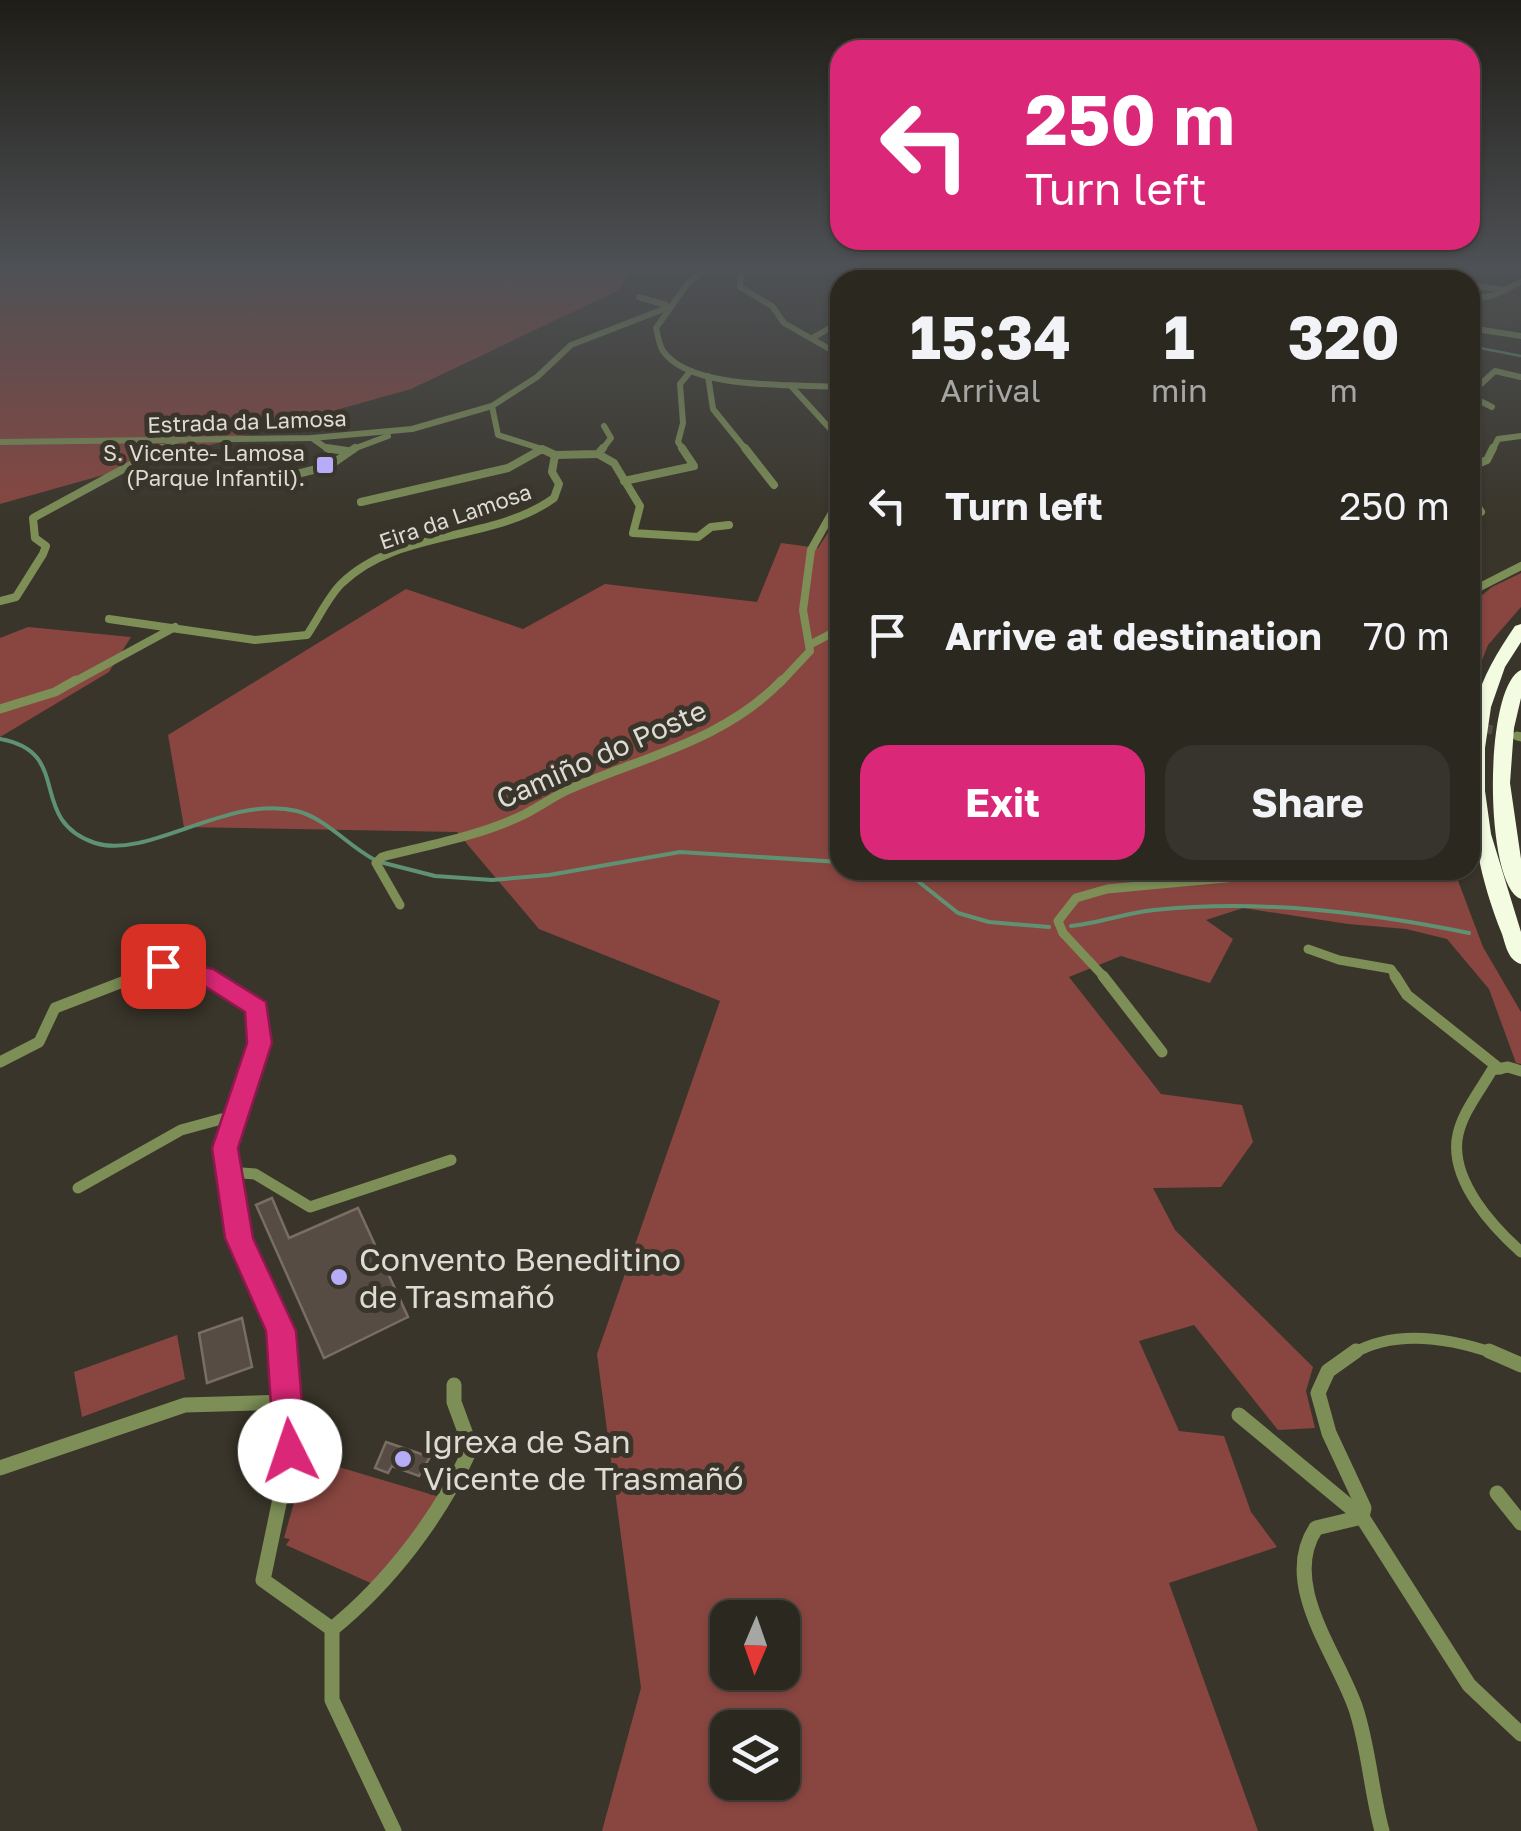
<!DOCTYPE html>
<html lang="en">
<head>
<meta charset="utf-8">
<style>
	:root { --surface:#2b2820; --page:#37342d; --text:#f1f3f6; --muted:#a6a6a5; --line:#47443e; --accent:#db2777 }
	body { margin:0; font-family:"Golos Text",sans-serif; background:var(--page); color:var(--text); height:100vh; display:flex; flex-direction:column; font-size:38px; white-space:nowrap }
	* { box-sizing:border-box; margin:0 }
	p { font-size:32px; color:var(--muted) }
	.icon { flex:none; width:55px; height:55px; fill:none; stroke:currentColor; stroke-width:2; stroke-linecap:round; stroke-linejoin:round }
	.map { position:relative; flex:1; overflow:hidden }
	.sheet { position:absolute; left:830px; top:270px; width:650px; height:610px; display:flex; flex-direction:column; background:var(--surface); border-radius:30px; box-shadow:0 2px 8px #0004,0 0 0 2px var(--line) }
	.sheet>* { flex:none }
	.banner { position:absolute; left:830px; top:40px; width:650px; height:210px; border-radius:30px; box-shadow:0 2px 8px #0004,0 0 0 2px var(--line); background:#db2777; color:#fff; overflow:hidden }
	.needle { width:65px; rotate:182deg }
	.tools { position:absolute; left:710px; top:1600px; display:grid; gap:20px }
	.tools a { display:grid; place-items:center; width:90px; height:90px; border-radius:20px; background:var(--surface); box-shadow:0 2px 8px #0004,0 0 0 2px var(--line); font-size:50px }
	.pin { position:absolute; display:grid; place-items:center; width:85px; height:85px; color:#fff; margin:-42px; border-radius:20px; box-shadow:0 5px 15px #0006 }
	.me { position:absolute; width:110px; margin:-55px; rotate:356deg; stroke-linejoin:round; filter:drop-shadow(0 0 8px #0008) }
	.turn { display:flex; align-items:center; gap:35px; height:210px; padding:0 30px; font-size:45px }
	.turn .icon { width:130px; height:130px; stroke-width:2.5 }
	.turn b { display:block; font-size:70px; line-height:85px }
	.eta { display:flex; justify-content:space-evenly; align-items:center; height:170px; text-align:center }
	.eta b { font-size:60px; font-weight:700; line-height:70px }
	.button { display:flex; gap:20px; margin-top:auto; padding:20px 30px }
	.button a { flex:1; height:115px; border-radius:30px; background:var(--accent); color:#fff; font-size:40px; font-weight:700; line-height:115px; text-align:center }
	.button a+a { background:var(--page); color:var(--text) }
	ul { padding:0; list-style:none }
	li { display:flex; align-items:center; gap:30px; height:130px; padding:0 30px }
	li div { flex:1 }
	li b { display:block; font-size:38px }
	li em { font-style:normal }
	.map>svg:first-child { display:block }
	.built { fill:#413b29 }
	.green { fill:#894640; fill-rule:evenodd }
	.lines { fill:none; stroke-linecap:round; stroke-linejoin:round }
	.stream-far1 { stroke:#5f9273; stroke-width:2.5 }
	.stream { stroke:#5f9273; stroke-width:4 }
	.building { fill:#574c44; stroke:#796d64; stroke-width:2.5 }
	.street-tunnel { stroke:#524e44; stroke-width:9; stroke-dasharray:9 5; stroke-linecap:butt }
	.street-far4 { stroke:#7d8f56; stroke-width:6 }
	.street-far3 { stroke:#7d8f56; stroke-width:8 }
	.street-far2 { stroke:#7d8f56; stroke-width:9 }
	.street-far1 { stroke:#7d8f56; stroke-width:11 }
	.street { stroke:#7d8f56; stroke-width:15 }
	.highway { fill:#f3fce1; fill-rule:evenodd }
	.route { fill:#db2777; stroke:#8e194d; stroke-width:2.5 }
	.poi-dot { fill:#b6acf8; stroke:#39352a; stroke-width:4 }
	.labels { text-anchor:middle; dominant-baseline:central; stroke-width:10; stroke-linejoin:round; paint-order:stroke }
	.far-street-label { font-size:22px; fill:#dddbd4; stroke:#39352a }
	.far-poi-label { font-size:22px; fill:#dddbd4; stroke:#39352a; text-anchor:end }
	.street-label { font-size:28px; fill:#dddbd4; stroke:#39352a }
	.near-poi-label { font-size:32px; fill:#dddbd4; stroke:#39352a; text-anchor:start }
</style>
</head>
<body>
<div class="map">
<svg width="1521" height="1831" viewBox="0 0 1521 1831">
	<rect width="100%" height="100%" fill="#39352a"/>
	<!-- built -->
	<polygon class="built" points="1507,292 1521,297 1521,319 1512,320 1513,328 1470,325 1470,301"/>
	<!-- green -->
	<g class="green">
		<polygon points="0,267 634,267 619,290 411,389 0,504"/>
		<polygon points="861,267 1189,267 1268,280 856,280"/>
		<path d="M838 517 840 870H1454L1483 947 1521 1012V1064L1516 1063 1489 989 1447 939 1406 929 1348 924 1243 908 1206 920 1233 939 1210 983 1121 956 1069 977 1161 1094 1242 1105 1253 1142 1221 1187 1153 1188 1175 1230 1313 1367 1306 1391 1315 1428 1278 1430 1194 1325 1139 1341 1179 1431 1224 1436 1251 1512 1277 1547 1169 1583 1258 1831H602L641 1688 597 1354 720 1001 539 929 457 832 184 827 168 735 406 589 523 629 605 584 757 602 781 543 818 548ZM728 1618H782V1672H728ZM728 1728H782V1782H728Z"/>
		<polygon points="1521,573 1521,607 1488,645 1470,691 1470,605 1492,587"/>
		<polygon points="28,627 131,637 109,672 0,737 0,638"/>
		<polygon points="177,1335 185,1379 82,1417 74,1372"/>
		<polygon points="315,1460 440,1497 375,1585 286,1545 290,1539 284,1538 304,1467 311,1468"/>
	</g>
	<g class="lines">
		<!-- stream-far1 -->
		<g class="stream-far1">
			<polyline points="1117,267 1140,280"/>
			<polyline points="1470,346 1521,356"/>
		</g>
		<!-- stream -->
		<g class="stream">
			<path d="M0 739C75 752 25 819 95 843 148 860 228 794 297 811 327 819 348 846 375 860"/>
			<polyline points="380,862 435,876 492,880 549,875 680,852 840,862"/>
			<polyline points="904,870 958,913 989,922 1049,927"/>
			<path d="M1071 926C1099 923 1126 913 1154 910 1259 899 1366 912 1469 933"/>
		</g>
	</g>
	<!-- building -->
	<g class="building">
		<polygon points="272,1198 289,1238 358,1208 408,1317 324,1358 256,1205"/>
		<polygon points="242,1318 252,1367 207,1383 199,1333"/>
		<polygon points="386,1442 430,1457 419,1476 392,1466 388,1473 375,1468"/>
	</g>
	<g class="lines">
		<!-- street-tunnel -->
		<polyline class="street-tunnel" points="1470,725 1506,733"/>
		<!-- street-far4 -->
		<g class="street-far4">
			<path d="M707 267 688 283 656 328C658 335 659 345 663 351 691 391 795 384 840 387"/>
			<polyline points="742,267 740,287 772,306 784,323 840,355"/>
			<polyline points="1263,267 1318,280"/>
			<polyline points="1410,267 1444,280"/>
			<polyline points="1470,285 1504,290"/>
			<polyline points="639,297 666,305"/>
			<polyline points="1470,300 1494,295 1521,282"/>
			<polyline points="1470,328 1521,336"/>
			<polyline points="814,337 830,328 840,301"/>
			<polyline points="708,376 713,409 747,451"/>
			<polyline points="791,386 833,432 840,449"/>
			<polyline points="1470,394 1495,371 1521,377"/>
			<polyline points="1470,396 1492,407"/>
			<polyline points="312,438 329,450 344,451"/>
			<polyline points="0,442 312,438 412,429 492,406"/>
			<polyline points="542,449 498,435 492,406 537,377 571,345 669,307"/>
			<polyline points="158,451 176,441"/>
			<polyline points="348,451 388,436"/>
			<polyline points="539,451 546,451"/>
			<polyline points="601,451 611,438 604,426"/>
			<polyline points="684,451 678,442 683,423 680,384 689,373"/>
			<polyline points="1492,451 1498,439 1521,436"/>
		</g>
		<!-- street-far3 -->
		<g class="street-far3">
			<polyline points="327,448 347,451"/>
			<polyline points="745,448 774,485"/>
			<polyline points="598,454 614,463 640,506 633,533 698,537 711,527 729,525"/>
			<polyline points="555,455 598,454 603,448"/>
			<polyline points="1470,467 1487,460 1493,448"/>
			<polyline points="269,481 329,466 355,448"/>
			<polyline points="624,481 694,466 682,448"/>
			<polyline points="1470,495 1481,512"/>
			<polyline points="1470,592 1521,566"/>
			<polyline points="0,601 16,597 43,554 46,546 35,538 33,518 162,448"/>
			<path d="M109 619 255 640 307 635C318 619 328 597 341 584 398 528 492 543 554 498L559 484 552 472 555 455 542 449 508 468 361 502"/>
			<polyline points="811,644 840,629"/>
			<polyline points="72,683 175,627"/>
			<polyline points="780,683 810,651 803,610 811,550 833,511 840,477"/>
		</g>
		<!-- street-far2 -->
		<g class="street-far2">
			<polyline points="0,709 55,692 76,680"/>
			<polyline points="1517,736 1521,737"/>
			<path d="M400 905 376 863 382 857C429 845 479 836 523 815 539 807 554 796 570 789 643 757 725 740 782 680"/>
			<polyline points="1308,949 1339,960 1391,969 1397,978"/>
			<polyline points="132,978 163,966 210,978"/>
			<polyline points="1105,978 1063,933 1058,921 1076,898 1107,889 1311,870"/>
		</g>
		<!-- street-far1 -->
		<g class="street-far1">
			<polyline points="206,976 257,1008 259,1043 225,1148 239,1239 281,1331 283,1354"/>
			<polyline points="1103,976 1162,1052"/>
			<polyline points="1395,976 1407,995 1500,1069"/>
			<polyline points="0,1062 39,1042 55,1008 138,976"/>
			<path d="M1521 1071 1508 1067 1492 1070C1480 1091 1460 1115 1457 1140 1452 1182 1492 1226 1521 1252"/>
			<polyline points="229,1172 255,1174 310,1207 451,1160"/>
			<polyline points="78,1188 181,1130 236,1115"/>
			<path d="M1352 1354C1396 1328 1450 1338 1496 1354"/>
		</g>
		<!-- street -->
		<g class="street">
			<polyline points="283,1351 290,1451 263,1580 332,1629 332,1700 394,1831"/>
			<polyline points="1356,1351 1328,1371 1318,1393 1329,1433 1364,1508 1362,1517"/>
			<polyline points="1489,1351 1521,1365"/>
			<polyline points="1239,1415 1362,1517 1469,1685 1521,1734"/>
			<polyline points="0,1468 185,1405 286,1402"/>
			<polyline points="1497,1493 1521,1523"/>
			<path d="M1362 1517 1316 1528C1279 1584 1338 1655 1356 1709 1369 1749 1371 1791 1382 1831"/>
			<path d="M332 1629C390 1582 440 1516 471 1448L454 1402V1385"/>
		</g>
		<!-- highway -->
		<g class="highway">
			<path d="M1521 624V642L1505 667 1491 707 1485 748V791L1491 834 1521 932V964C1508 960 1506 946 1502 934 1480 879 1470 827 1470 769 1470 748 1469 728 1474 708 1482 677 1498 651 1515 626Z"/>
			<path d="M1521 670V698L1514 728 1510 783 1521 859V899C1484 886 1483 687 1521 670Z"/>
		</g>
	</g>
	<!-- sky -->
	<linearGradient id="sky" x2="0" y2="1"><stop stop-color="#1f1d17"/><stop offset="0.51" stop-color="#4e5155"/><stop offset="1" stop-color="#4e5155" stop-opacity="0"/></linearGradient>
	<rect width="1521" height="524" fill="url(#sky)"/>
	<!-- route -->
	<polygon class="route" points="163,958 213,969 266,1002 272,1043 238,1148 253,1238 296,1331 306,1451 301,1462 290,1467 279,1462 274,1451 266,1331 225,1238 212,1148 247,1043 245,1012 198,982 155,972 151,966 155,960"/>
	<!-- markers -->
	<g class="poi-dot">
		<rect x="315" y="455" width="20" height="20" rx="5"/>
		<circle cx="339" cy="1277" r="10"/>
		<circle cx="403" cy="1459" r="10"/>
	</g>
	<g class="labels">
		<!-- far-street labels -->
		<g class="far-street-label">
			<text transform="translate(247 421) rotate(-2)">Estrada da Lamosa</text>
			<text transform="translate(455 516) rotate(-19)">Eira da Lamosa</text>
		</g>
		<!-- far-poi labels -->
		<g class="far-poi-label">
			<text x="305" y="452">S. Vicente- Lamosa<tspan x="305" dy="25">(Parque Infantil).</tspan></text>
		</g>
		<!-- street labels -->
		<g class="street-label">
			<text transform="translate(601 754) rotate(-24)">Camiño do Poste</text>
		</g>
		<!-- near-poi labels -->
		<g class="near-poi-label">
			<text x="359" y="1259">Convento Beneditino<tspan x="359" dy="37">de Trasmañó</tspan></text>
			<text x="423" y="1441">Igrexa de San<tspan x="423" dy="37">Vicente de Trasmañó</tspan></text>
		</g>
	</g>
</svg>
<div class="tools">
<a><svg class="needle" viewBox="-14 -14 28 28"><path d="M0-13l5 13h-10z" fill="#e53935"/><path d="M0 13l5-13h-10z" fill="#a6a6a5"/></svg></a>
<a><svg class="icon" aria-label="layers" viewBox="0 0 24 24"><path d="M12 4l9 5-9 5-9-5zM3 14l9 5 9-5"/></svg></a>
</div>
<div class="pin" style="left:163px;top:966px;background:#d93025"><svg class="icon" aria-label="arrive" viewBox="0 0 24 24"><path d="M6 21V4h12l-3 4 3 4H6"/></svg></div>
<svg class="me" style="left:290px;top:1451px" viewBox="-20 -20 40 40"><circle r="19" fill="#fff"/><path d="M0-13L10 11 0 6-10 11z" fill="#db2777"/></svg>
<div class="banner">
<div class="turn"><svg class="icon" aria-label="left" viewBox="0 0 24 24"><path d="M17 20v-9H6M10 6l-5 5 5 5"/></svg><div><b>250 m</b>Turn left</div></div>
</div>
<section class="sheet">
<div class="eta">
<div><b>15:34</b><p>Arrival</p></div>
<div><b>1</b><p>min</p></div>
<div><b>320</b><p>m</p></div>
</div>
<ul>
<li><svg class="icon" aria-label="left" viewBox="0 0 24 24"><path d="M17 20v-9H6M10 6l-5 5 5 5"/></svg><div><b>Turn left</b></div><em>250 m</em></li>
<li><svg class="icon" aria-label="arrive" viewBox="0 0 24 24"><path d="M6 21V4h12l-3 4 3 4H6"/></svg><div><b>Arrive at destination</b></div><em>70 m</em></li>
</ul>
<div class="button"><a>Exit</a><a>Share</a></div>
</section>
</div>
</body>
</html>
